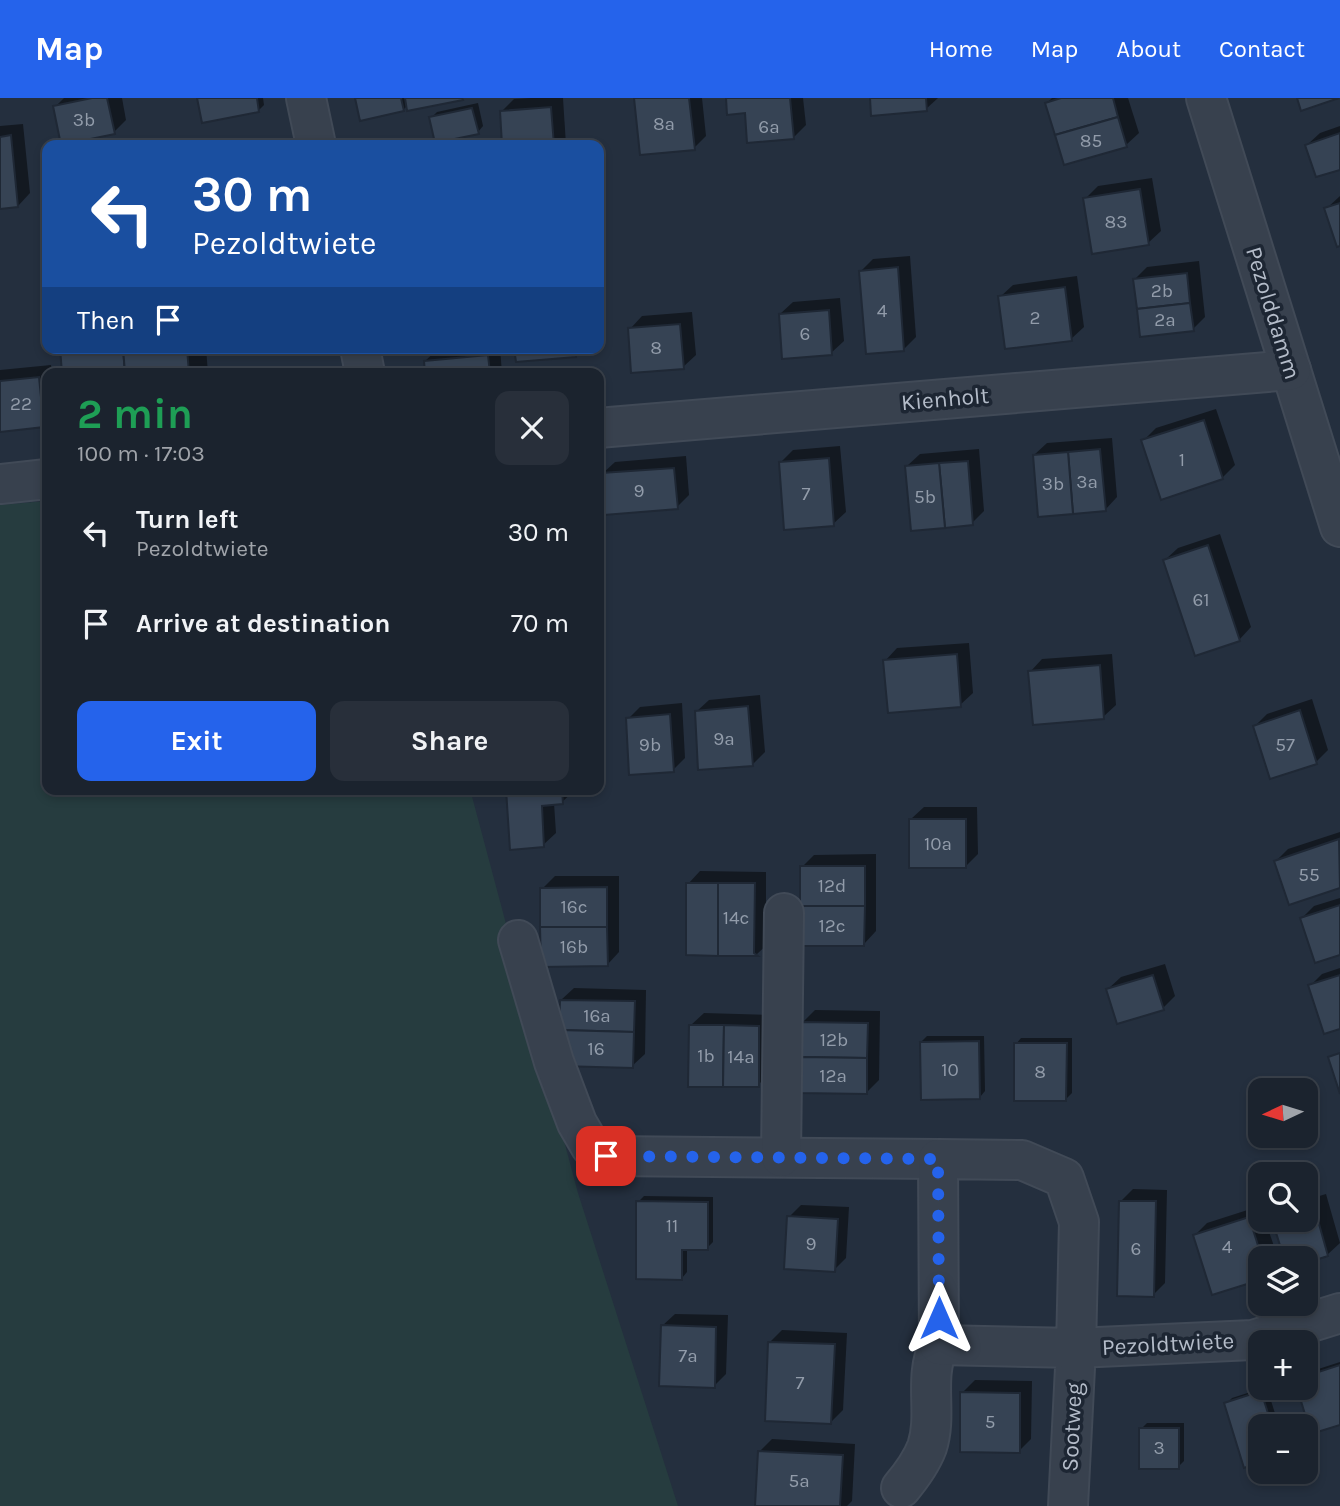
<!DOCTYPE html>
<html lang="en">
<head>
<meta charset="utf-8">
<style>
	:root { --surface:#1b232e; --page:#282f3a; --text:#f1f3f6; --muted:#a0a4aa; --line:#39404a; --accent:#2563eb }
	body { margin:0; font-family:Karla,sans-serif; background:var(--page); color:var(--text); height:100vh; display:flex; flex-direction:column; font-size:26px; white-space:nowrap }
	* { box-sizing:border-box; margin:0 }
	p { font-size:23px; color:var(--muted) }
	.icon { flex:none; width:38px; height:38px; fill:none; stroke:currentColor; stroke-width:2; stroke-linecap:round; stroke-linejoin:round }
	.map { position:relative; flex:1; overflow:hidden }
	.side { position:absolute; left:42px; top:270px; width:562px; height:427px; display:flex; flex-direction:column; background:var(--surface); border-radius:14px; box-shadow:0 4px 10px #0003,0 0 0 2px var(--line) }
	.side>* { flex:none }
	.guide { position:absolute; left:42px; top:42px; width:562px; height:214px; border-radius:14px; box-shadow:0 4px 10px #0003,0 0 0 2px var(--line); background:#1a4fa0; color:#fff; overflow:hidden }
	.needle { width:46px; rotate:266deg }
	.tools { position:absolute; left:1248px; top:980px; display:grid; gap:14px }
	.tools a { display:grid; place-items:center; width:70px; height:70px; border-radius:14px; background:var(--surface); box-shadow:0 4px 10px #0003,0 0 0 2px var(--line); font-size:35px }
	.pin { position:absolute; display:grid; place-items:center; width:60px; height:60px; color:#fff; margin:-30px; border-radius:14px; box-shadow:0 4px 10px #0006 }
	.me { position:absolute; width:77px; margin:-38px; rotate:0deg; stroke-linejoin:round; filter:drop-shadow(0 0 5px #0008) }
	.turn { display:flex; align-items:center; gap:24px; height:147px; padding:0 35px; font-size:32px }
	.turn .icon { width:91px; height:91px; stroke-width:2.5 }
	.turn b { display:block; font-size:49px; line-height:60px }
	.then { display:flex; align-items:center; height:66px; padding:0 35px; background:#0003; gap:14px; font-size:26px }
	.round { display:grid; place-items:center; flex:none; width:74px; height:74px; border-radius:14px; background:var(--page) }
	.overview { display:flex; align-items:center; justify-content:space-between; height:119px; padding:0 35px }
	h1 { font-size:42px; font-weight:700; line-height:52px; color:#1e9e55 }
	.primary-button { display:flex; gap:14px; margin-top:auto; padding:14px 35px }
	.primary-button a { flex:1; height:80px; border-radius:14px; background:var(--accent); color:#fff; font-size:28px; font-weight:700; line-height:80px; text-align:center }
	.primary-button a+a { background:var(--page); color:var(--text) }
	ul { padding:0; list-style:none }
	li { display:flex; align-items:center; gap:21px; height:91px; padding:0 35px }
	li div { flex:1 }
	li b { display:block; font-size:26px }
	li em { font-style:normal }
	header { display:flex; align-items:center; gap:42px; box-sizing:border-box; height:98px; padding:0 35px; background:var(--accent); color:#fff }
	header strong { font-size:33px }
	nav { display:flex; gap:38px; margin-inline-start:auto; font-size:24px }
	.map>svg:first-child { display:block }
	.green { fill:#263c3f }
	.shadow { fill:#0007 }
	.building { fill:#364354; stroke:#1f2835; stroke-width:2 }
	.lines { fill:none; stroke-linecap:round; stroke-linejoin:round }
	.minor-casing { stroke:#414a57; stroke-width:42 }
	.minor { stroke:#38414e; stroke-width:38 }
	.route { stroke:#2563eb; stroke-width:12; stroke-dasharray:0 21.6 }
	.labels { text-anchor:middle; dominant-baseline:central; stroke-width:7; stroke-linejoin:round; paint-order:stroke }
	.number-label { font-size:19px; fill:#929caa }
	.street-label { font-size:23px; fill:#b4bcc9; stroke:#1d2633 }
</style>
</head>
<body>
<header>
<strong>Map</strong>
<nav><a>Home</a><a>Map</a><a>About</a><a>Contact</a></nav>
</header>
<div class="map">
<svg width="1340" height="1408" viewBox="0 0 1340 1408">
	<rect width="100%" height="100%" fill="#242f3e"/>
	<!-- green -->
	<polygon class="green" points="47,403 47,691 470,691 578,1095 678,1408 0,1408 0,407"/>
	<!-- shadow -->
	<g class="shadow">
		<polygon points="64,0 122,0 126,22 114,34 55,9"/>
		<polygon points="199,0 263,0 264,7 258,13"/>
		<polygon points="357,0 462,0 408,7 403,12"/>
		<polygon points="531,0 563,0 566,47 504,47 501,14 514,1"/>
		<polygon points="636,0 702,0 706,38 694,50"/>
		<polygon points="728,0 803,0 806,27 793,40"/>
		<polygon points="872,0 938,0 926,11"/>
		<polygon points="1052,0 1128,0 1139,35 1126,47 1047,5"/>
		<polygon points="478,5 483,28 478,34 431,20 437,14"/>
		<polygon points="23,26 30,95 18,108 0,110 0,28"/>
		<polygon points="1340,28 1340,70 1307,47 1320,35"/>
		<polygon points="1152,80 1161,133 1148,145 1085,101 1098,88"/>
		<polygon points="1340,98 1340,146 1326,111"/>
		<polygon points="910,158 916,239 904,251 861,173 873,161"/>
		<polygon points="1199,163 1205,219 1193,231 1135,181 1147,169"/>
		<polygon points="1077,178 1084,229 1071,241 1000,199 1013,187"/>
		<polygon points="840,200 844,243 831,255 780,216 793,204"/>
		<polygon points="692,214 696,257 683,269 630,231 642,218"/>
		<polygon points="62,250 206,250 208,275 64,275"/>
		<polygon points="500,250 502,275 426,275 425,263 438,251"/>
		<polygon points="51,267 52,275 47,275 47,323 43,327 0,332 0,272"/>
		<polygon points="1216,311 1235,367 1222,380 1143,343 1156,330"/>
		<polygon points="1112,340 1117,399 1105,412 1034,357 1047,345"/>
		<polygon points="840,348 846,414 833,426 780,365 793,352"/>
		<polygon points="979,351 984,413 972,425 907,368 920,356"/>
		<polygon points="686,358 689,397 677,409 602,376 615,364"/>
		<polygon points="1220,436 1251,529 1239,542 1165,462 1178,450"/>
		<polygon points="969,545 973,595 960,607 885,563 897,550"/>
		<polygon points="1112,556 1116,607 1103,619 1030,574 1042,561"/>
		<polygon points="760,597 765,654 753,666 696,614 709,602"/>
		<polygon points="1312,601 1328,652 1316,664 1255,628 1267,616"/>
		<polygon points="682,605 685,660 673,672 628,621 640,609"/>
		<polygon points="508,691 575,691 575,692 562,704 554,705 556,735 543,747"/>
		<polygon points="924,709 977,709 978,756 965,769 911,721"/>
		<polygon points="1340,734 1340,789 1290,805 1276,763 1288,751"/>
		<polygon points="876,756 876,833 864,846 802,769 814,757"/>
		<polygon points="700,773 766,774 766,843 769,845 757,856 687,856 688,786"/>
		<polygon points="555,778 619,778 619,854 607,867 542,791"/>
		<polygon points="1340,800 1340,855 1302,820 1314,808"/>
		<polygon points="1165,866 1175,898 1163,910 1108,891 1121,879"/>
		<polygon points="1340,870 1340,929 1310,888 1322,876"/>
		<polygon points="574,890 646,892 645,956 632,968 561,902"/>
		<polygon points="815,912 880,913 879,982 866,995 803,924"/>
		<polygon points="704,915 770,917 770,975 758,987 691,927"/>
		<polygon points="927,938 984,938 985,993 980,999 921,944"/>
		<polygon points="1021,940 1072,940 1072,995 1066,1001 1016,946"/>
		<polygon points="1133,1091 1167,1092 1165,1185 1153,1197 1121,1103"/>
		<polygon points="1326,1096 1340,1145 1327,1157 1306,1163 1306,1160 1286,1160 1274,1122 1306,1122 1306,1102"/>
		<polygon points="644,1098 713,1099 713,1144 707,1150 687,1150 687,1174 682,1180 638,1104"/>
		<polygon points="801,1107 849,1109 846,1160 834,1172 789,1119"/>
		<polygon points="1260,1108 1260,1122 1265,1122 1278,1160 1260,1160 1260,1180 1195,1137 1207,1125"/>
		<polygon points="675,1216 728,1217 726,1276 714,1288 662,1228"/>
		<polygon points="782,1232 847,1235 843,1312 831,1324 770,1244"/>
		<polygon points="1340,1264 1340,1325 1312,1334 1298,1290 1306,1290 1306,1275"/>
		<polygon points="975,1282 1032,1283 1031,1341 1019,1353 962,1295"/>
		<polygon points="1263,1290 1267,1290 1279,1328 1260,1328 1260,1362 1226,1306 1232,1300"/>
		<polygon points="1147,1325 1184,1325 1184,1363 1178,1369 1141,1331"/>
		<polygon points="772,1341 855,1346 852,1403 847,1408 757,1408 760,1353"/>
	</g>
	<!-- building -->
	<g class="building">
		<polygon points="92,0 107,0 115,36 61,47 53,8"/>
		<polygon points="197,0 257,0 259,14 202,25"/>
		<polygon points="355,0 401,0 404,13 360,23"/>
		<polygon points="405,0 462,0 463,2 407,13"/>
		<polygon points="634,0 689,0 695,52 640,57"/>
		<polygon points="726,0 790,0 794,41 747,45 745,15 727,17"/>
		<polygon points="870,0 926,0 927,13 871,18"/>
		<polygon points="1061,0 1113,0 1118,19 1055,37 1045,5"/>
		<polygon points="1297,0 1339,0 1301,13"/>
		<polygon points="551,9 554,47 502,47 500,13"/>
		<polygon points="472,10 479,36 435,45 429,19"/>
		<polygon points="1118,19 1127,49 1064,67 1055,37"/>
		<polygon points="1340,35 1340,72 1316,79 1305,47"/>
		<polygon points="11,37 18,109 0,111 0,39"/>
		<polygon points="1140,91 1149,147 1092,156 1083,100"/>
		<polygon points="1340,105 1340,148 1337,149 1324,110"/>
		<polygon points="898,169 904,253 866,256 859,173"/>
		<polygon points="1187,175 1190,205 1137,211 1133,181"/>
		<polygon points="1065,189 1072,243 1005,251 998,198"/>
		<polygon points="1190,205 1194,233 1140,239 1137,211"/>
		<polygon points="829,212 832,257 782,261 779,216"/>
		<polygon points="680,226 684,271 631,275 628,230"/>
		<polygon points="60,250 123,250 125,275 62,275"/>
		<polygon points="123,250 187,250 189,275 125,275"/>
		<polygon points="514,250 575,250 576,259 516,264"/>
		<polygon points="488,257 490,275 425,275 424,263"/>
		<polygon points="39,279 44,329 0,334 0,283"/>
		<polygon points="1204,322 1223,381 1161,402 1141,342"/>
		<polygon points="1100,351 1106,413 1073,416 1068,354"/>
		<polygon points="1068,354 1073,416 1038,419 1033,357"/>
		<polygon points="829,360 834,428 784,432 779,364"/>
		<polygon points="968,363 973,427 945,430 939,365"/>
		<polygon points="939,365 945,430 911,433 905,368"/>
		<polygon points="674,370 678,411 604,417 601,375"/>
		<polygon points="1208,447 1240,543 1195,558 1163,462"/>
		<polygon points="957,556 961,609 888,615 883,562"/>
		<polygon points="1100,567 1104,621 1033,627 1028,573"/>
		<polygon points="748,608 753,668 698,672 695,613"/>
		<polygon points="1300,612 1317,666 1270,681 1253,628"/>
		<polygon points="670,616 674,674 629,677 626,620"/>
		<polygon points="506,691 562,691 563,706 542,708 544,749 510,752"/>
		<rect x="909" y="721" width="57" height="49"/>
		<polygon points="1339,741 1340,790 1289,807 1274,763"/>
		<rect x="800" y="768" width="65" height="40"/>
		<polygon points="686,785 718,785 718,858 686,857"/>
		<polygon points="718,785 755,785 754,855 758,858 718,858"/>
		<polygon points="607,789 607,829 540,829 540,790"/>
		<polygon points="1340,807 1340,857 1315,865 1300,820"/>
		<polygon points="800,808 865,808 864,848 800,848"/>
		<polygon points="540,829 607,829 608,868 541,869"/>
		<polygon points="1153,877 1164,912 1117,926 1106,891"/>
		<polygon points="1340,877 1340,931 1324,936 1308,887"/>
		<polygon points="560,902 635,903 634,934 559,932"/>
		<polygon points="801,924 868,925 867,960 800,959"/>
		<polygon points="689,927 724,927 723,989 688,989"/>
		<polygon points="724,927 759,928 759,989 723,989"/>
		<polygon points="559,932 634,934 633,970 559,968"/>
		<polygon points="979,943 980,1001 921,1002 920,944"/>
		<polygon points="1014,945 1067,945 1066,1003 1014,1003"/>
		<polygon points="1340,955 1340,996 1328,959"/>
		<polygon points="800,959 867,960 867,996 799,995"/>
		<polygon points="636,1103 708,1104 708,1152 682,1152 682,1182 636,1181"/>
		<polygon points="1119,1103 1156,1103 1154,1199 1117,1198"/>
		<polygon points="1314,1108 1328,1158 1306,1165 1306,1160 1284,1160 1272,1122 1306,1122 1306,1110"/>
		<polygon points="787,1118 838,1121 835,1174 784,1171"/>
		<polygon points="1249,1119 1262,1160 1260,1160 1260,1182 1212,1197 1193,1137"/>
		<polygon points="661,1227 716,1229 715,1290 659,1288"/>
		<polygon points="768,1244 835,1246 831,1326 765,1323"/>
		<polygon points="1340,1267 1340,1327 1311,1336 1297,1290 1306,1290 1306,1278"/>
		<polygon points="1261,1293 1272,1328 1260,1328 1260,1364 1244,1370 1224,1305"/>
		<polygon points="960,1294 1020,1295 1020,1355 960,1354"/>
		<rect x="1139" y="1330" width="40" height="41"/>
		<polygon points="758,1353 843,1357 840,1408 755,1408"/>
	</g>
	<g class="lines">
		<defs>
			<g id="minor">
				<polyline points="306,0 316,47"/>
				<polyline points="1206,0 1340,429"/>
				<polyline points="360,250 365,275"/>
				<polyline points="598,330 1291,272"/>
				<polyline points="0,386 47,381"/>
				<polyline points="518,842 554,964 577,1025 591,1049 606,1058 938,1061"/>
				<polyline points="781,1059 784,815"/>
				<path d="M901 1390C911 1378 921 1365 927 1349 938 1316 923 1280 939 1247"/>
				<polyline points="1068,1408 1076,1250 1079,1124 1064,1080 1022,1062 938,1061 939,1247 1076,1250 1253,1242 1340,1215"/>
			</g>
		</defs>
		<!-- minor casing -->
		<use href="#minor" class="minor-casing"/>
		<!-- minor -->
		<use href="#minor" class="minor"/>
	</g>
	<g class="lines">
		<!-- route -->
		<polyline class="route" points="606,1058 938,1061 939,1220"/>
	</g>
	<g class="labels">
		<!-- number labels -->
		<g class="number-label">
			<text x="84" y="22">3b</text>
			<text x="664" y="26">8a</text>
			<text x="769" y="29">6a</text>
			<text x="1091" y="43">85</text>
			<text x="1116" y="124">83</text>
			<text x="1162" y="193">2b</text>
			<text x="882" y="213">4</text>
			<text x="1035" y="220">2</text>
			<text x="1165" y="222">2a</text>
			<text x="805" y="236">6</text>
			<text x="656" y="250">8</text>
			<text x="21" y="306">22</text>
			<text x="1182" y="362">1</text>
			<text x="1087" y="384">3a</text>
			<text x="1053" y="386">3b</text>
			<text x="639" y="393">9</text>
			<text x="806" y="396">7</text>
			<text x="925" y="399">5b</text>
			<text x="1201" y="502">61</text>
			<text x="724" y="641">9a</text>
			<text x="650" y="647">9b</text>
			<text x="1285" y="647">57</text>
			<text x="938" y="746">10a</text>
			<text x="1309" y="777">55</text>
			<text x="832" y="788">12d</text>
			<text x="574" y="809">16c</text>
			<text x="736" y="820">14c</text>
			<text x="832" y="828">12c</text>
			<text x="574" y="849">16b</text>
			<text x="597" y="918">16a</text>
			<text x="834" y="942">12b</text>
			<text x="596" y="951">16</text>
			<text x="706" y="958">1b</text>
			<text x="741" y="959">14a</text>
			<text x="950" y="972">10</text>
			<text x="1040" y="974">8</text>
			<text x="833" y="978">12a</text>
			<text x="672" y="1128">11</text>
			<text x="811" y="1146">9</text>
			<text x="1227" y="1149">4</text>
			<text x="1136" y="1151">6</text>
			<text x="688" y="1258">7a</text>
			<text x="800" y="1285">7</text>
			<text x="990" y="1324">5</text>
			<text x="1159" y="1350">3</text>
			<text x="799" y="1383">5a</text>
		</g>
		<!-- street labels -->
		<g class="street-label">
			<text transform="translate(1273 215) rotate(73)">Pezolddamm</text>
			<text transform="translate(945 301) rotate(-5)">Kienholt</text>
			<text transform="translate(1168 1246) rotate(-3)">Pezoldtwiete</text>
			<text transform="translate(1072 1329) rotate(-87)">Sootweg</text>
		</g>
	</g>
</svg>
<div class="tools">
<a><svg class="needle" viewBox="-14 -14 28 28"><path d="M0-13l5 13h-10z" fill="#e53935"/><path d="M0 13l5-13h-10z" fill="#a0a4aa"/></svg></a>
<a><svg class="icon" aria-label="search" viewBox="0 0 24 24"><circle cx="10" cy="10" r="6"/><path d="M15 15l6 6"/></svg></a>
<a><svg class="icon" aria-label="layers" viewBox="0 0 24 24"><path d="M12 4l9 5-9 5-9-5zM3 14l9 5 9-5"/></svg></a>
<a>+</a>
<a>−</a>
</div>
<div class="pin" style="left:606px;top:1058px;background:#d93025"><svg class="icon" aria-label="arrive" viewBox="0 0 24 24"><path d="M6 21V4h12l-3 4 3 4H6"/></svg></div>
<svg class="me" style="left:939px;top:1220px" viewBox="-20 -20 40 40"><path d="M0-17L14 15 0 8-14 15z" fill="#2563eb" stroke="#fff" stroke-width="4"/></svg>
<div class="guide">
<div class="turn"><svg class="icon" aria-label="left" viewBox="0 0 24 24"><path d="M17 20v-9H6M10 6l-5 5 5 5"/></svg><div><b>30 m</b>Pezoldtwiete</div></div>
<div class="then">Then<svg class="icon" aria-label="arrive" viewBox="0 0 24 24"><path d="M6 21V4h12l-3 4 3 4H6"/></svg></div>
</div>
<section class="side">
<div class="overview"><div><h1>2 min</h1><p>100 m · 17:03</p></div><a class="round"><svg class="icon" aria-label="close" viewBox="0 0 24 24"><path d="M6 6l12 12M18 6L6 18"/></svg></a></div>
<ul>
<li><svg class="icon" aria-label="left" viewBox="0 0 24 24"><path d="M17 20v-9H6M10 6l-5 5 5 5"/></svg><div><b>Turn left</b><p>Pezoldtwiete</p></div><em>30 m</em></li>
<li><svg class="icon" aria-label="arrive" viewBox="0 0 24 24"><path d="M6 21V4h12l-3 4 3 4H6"/></svg><div><b>Arrive at destination</b></div><em>70 m</em></li>
</ul>
<div class="primary-button"><a>Exit</a><a>Share</a></div>
</section>
</div>
</body>
</html>
